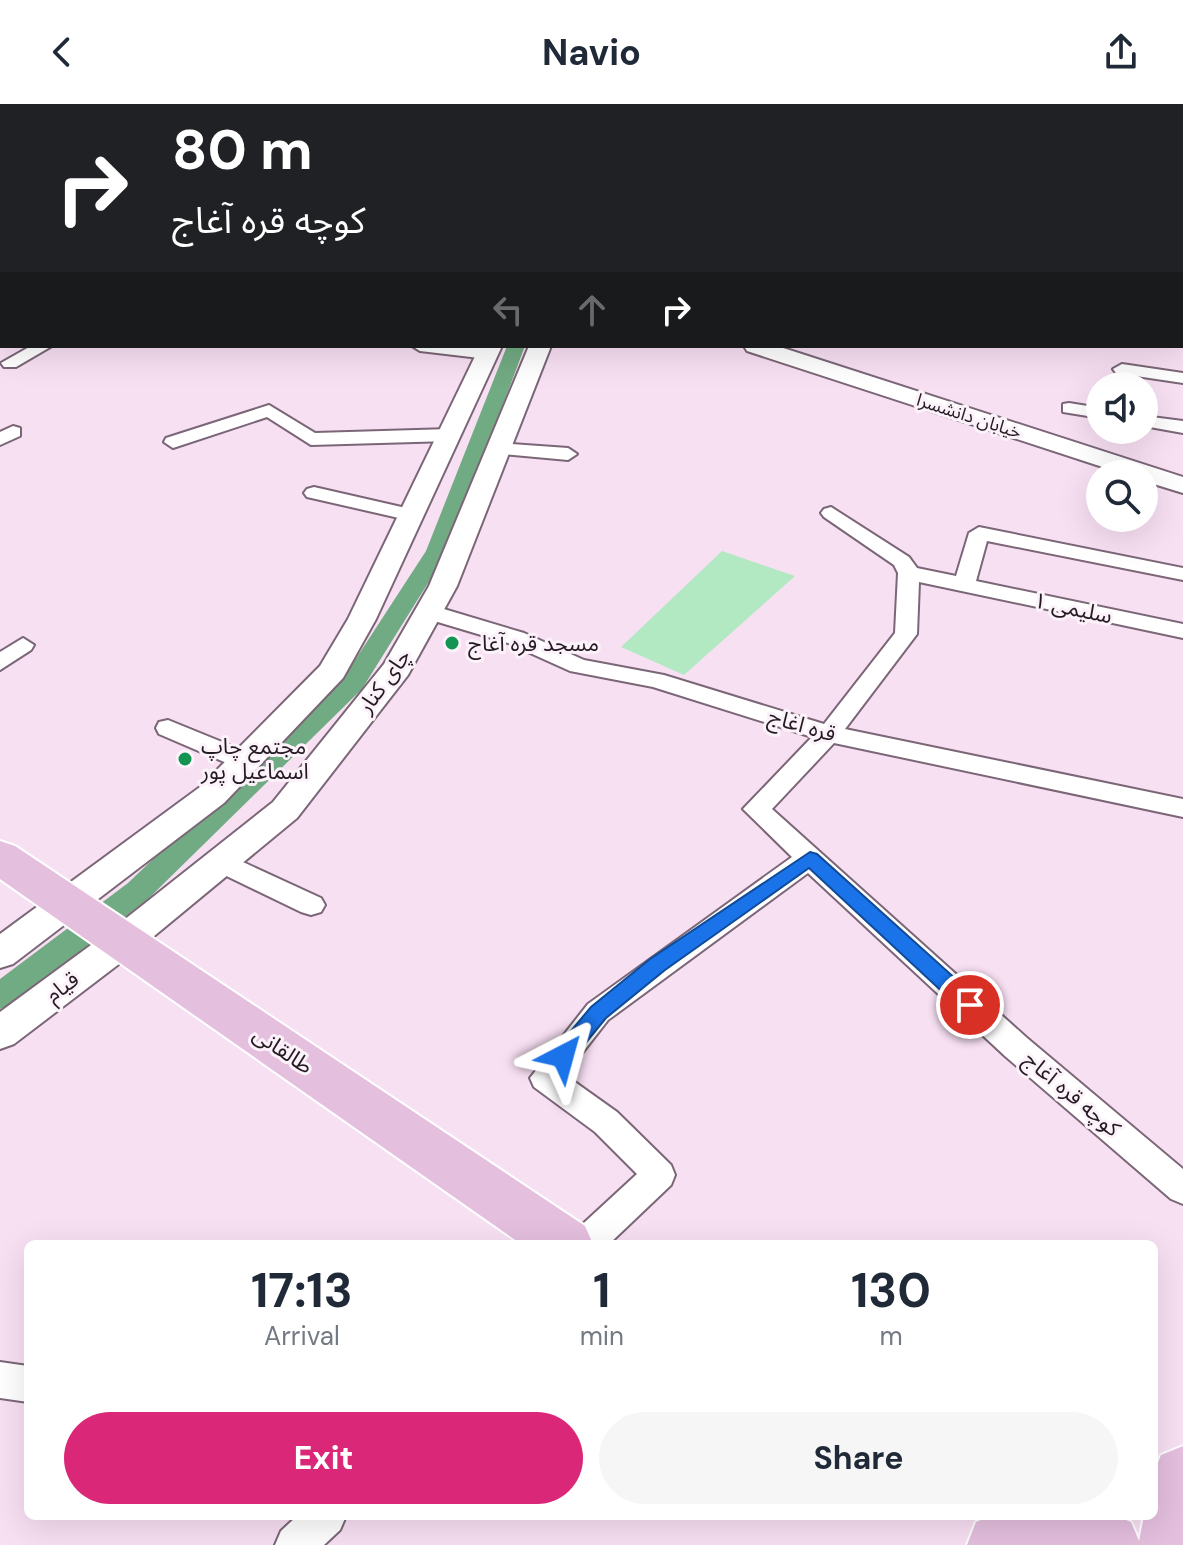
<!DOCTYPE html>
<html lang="en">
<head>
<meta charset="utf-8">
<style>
	:root { --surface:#fff; --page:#f6f6f7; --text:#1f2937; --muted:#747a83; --accent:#db2777 }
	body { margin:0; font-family:"DM Sans","Noto Sans Arabic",sans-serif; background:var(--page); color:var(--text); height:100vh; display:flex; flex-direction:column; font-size:30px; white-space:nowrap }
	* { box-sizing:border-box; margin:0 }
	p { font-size:26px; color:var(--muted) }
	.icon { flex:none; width:44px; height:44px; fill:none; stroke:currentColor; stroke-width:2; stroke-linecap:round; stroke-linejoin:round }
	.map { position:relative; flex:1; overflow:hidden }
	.sheet { position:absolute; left:24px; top:1136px; width:1134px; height:280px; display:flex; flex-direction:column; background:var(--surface); border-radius:12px; box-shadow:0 8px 32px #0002 }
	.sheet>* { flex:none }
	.top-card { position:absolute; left:0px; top:0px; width:1184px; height:244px; box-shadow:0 8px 32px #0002; background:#202124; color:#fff; overflow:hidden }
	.buttons { position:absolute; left:1086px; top:268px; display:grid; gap:16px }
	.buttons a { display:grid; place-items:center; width:72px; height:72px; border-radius:50%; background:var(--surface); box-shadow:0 8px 32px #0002; font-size:40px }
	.pin { position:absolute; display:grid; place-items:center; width:68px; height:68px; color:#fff; margin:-34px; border:4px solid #fff; border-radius:50%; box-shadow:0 2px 8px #0007 }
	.me { position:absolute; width:88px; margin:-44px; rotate:39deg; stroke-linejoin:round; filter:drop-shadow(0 0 6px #0008) }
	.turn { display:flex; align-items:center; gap:28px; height:168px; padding:0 40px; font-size:36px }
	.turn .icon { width:104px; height:104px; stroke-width:2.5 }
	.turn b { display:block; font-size:56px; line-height:68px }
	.lanes { display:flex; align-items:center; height:76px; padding:0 40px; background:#0003; justify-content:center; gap:40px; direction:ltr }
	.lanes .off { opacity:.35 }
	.eta { display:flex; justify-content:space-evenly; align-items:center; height:136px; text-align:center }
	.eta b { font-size:48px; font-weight:700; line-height:56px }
	.action { display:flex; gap:16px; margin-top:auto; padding:16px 40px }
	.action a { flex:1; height:92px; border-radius:48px; background:var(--accent); color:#fff; font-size:32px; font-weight:700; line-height:92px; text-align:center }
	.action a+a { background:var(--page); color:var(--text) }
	header { display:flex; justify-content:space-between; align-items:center; height:104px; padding:0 40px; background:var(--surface); font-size:36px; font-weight:700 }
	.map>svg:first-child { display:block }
	.green { fill:#b2e9c2 }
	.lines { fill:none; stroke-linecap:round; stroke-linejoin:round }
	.canal { fill:#71ab83; fill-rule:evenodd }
	.minor-casing { stroke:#7b6677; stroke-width:4 }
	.tertiary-casing { stroke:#7b6677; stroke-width:4 }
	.primary-casing { stroke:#fff; stroke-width:4 }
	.minor { fill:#fff; fill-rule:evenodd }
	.tertiary { fill:#fff; fill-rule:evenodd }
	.primary { fill:#e4bfde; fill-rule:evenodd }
	.route { fill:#1a73e8; stroke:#114b97; stroke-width:2 }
	.poi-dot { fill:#139452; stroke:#fcf2fa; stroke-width:3 }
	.labels { text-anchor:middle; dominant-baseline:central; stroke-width:6; stroke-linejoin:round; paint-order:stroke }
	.far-street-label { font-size:18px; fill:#241b22; stroke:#fcf2fa }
	.street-label { font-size:22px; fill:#241b22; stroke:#fcf2fa }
	.poi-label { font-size:22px; fill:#241b22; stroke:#fcf2fa; text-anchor:start }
</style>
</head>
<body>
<header><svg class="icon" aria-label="back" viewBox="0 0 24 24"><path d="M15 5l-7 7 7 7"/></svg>Navio<svg class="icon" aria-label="share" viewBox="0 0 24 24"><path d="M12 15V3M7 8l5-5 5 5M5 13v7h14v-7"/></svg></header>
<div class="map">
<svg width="1183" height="1441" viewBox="0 0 1183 1441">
	<rect width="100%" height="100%" fill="#f8e0f3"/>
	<!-- green -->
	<polygon class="green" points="722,447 795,472 684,571 621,543"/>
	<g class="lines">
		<!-- canal -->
		<polygon class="canal" points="507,242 525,242 448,447 362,585 148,795 11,901 0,905 0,875 128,779 344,573 426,447"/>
		<defs>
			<g id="minor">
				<polygon points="161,0 184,0 185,2 162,2"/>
				<polygon points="495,0 514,0 515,2 496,2"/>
				<polygon points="677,0 691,0 676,2"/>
				<polygon points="796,0 817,0 818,2 797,2"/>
				<polygon points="836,0 849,0 835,2"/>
				<polygon points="976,0 996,0 997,2 977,2"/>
				<polygon points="1173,0 1183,0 1183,5 1182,2"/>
				<rect x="0" y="13" width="2" height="8"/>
				<rect x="1182" y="49" width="1" height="8"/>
				<rect x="0" y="52" width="2" height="8"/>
				<rect x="1182" y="80" width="1" height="8"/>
				<polygon points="0,84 2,84 0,93"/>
				<rect x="1182" y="201" width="1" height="10"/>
				<polygon points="31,242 52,242 16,263 4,263 1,259"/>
				<path d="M412 242C434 242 479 235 496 250L488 255 420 247Z"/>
				<polygon points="1122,260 1183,269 1183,279 1116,269 1113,265"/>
				<polygon points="1069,299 1100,304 1100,314 1063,308 1063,300"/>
				<polygon points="269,301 315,329 450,325 459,331 450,337 311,341 267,313 173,344 164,338 166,334"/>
				<polygon points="1144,312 1183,317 1183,329 1144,322"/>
				<polygon points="13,322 20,324 20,332 0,341 0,328"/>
				<polygon points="498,339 568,344 577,350 568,356 491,349 489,345"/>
				<polygon points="314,383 419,407 422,411 412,417 307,393 304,389 307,385"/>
				<polygon points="831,403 909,453 917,464 956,472 969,429 979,423 1183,464 1183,476 987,437 976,477 1183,520 1183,534 919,478 917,530 845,625 1183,695 1183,713 834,639 772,705 1027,934 1183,1065 1183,1100 1171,1095 1005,952 808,769 608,916 565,971 617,1008 671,1061 675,1071 671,1081 609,1140 568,1140 573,1129 637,1070 595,1028 534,983 530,974 588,900 792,753 743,705 812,633 653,583 570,567 508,539 421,513 418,508 421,503 437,503 524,529 584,556 664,571 824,620 895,529 898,469 894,461 824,413 821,409 824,405"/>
				<polygon points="23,534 34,541 31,546 0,566 0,548"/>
				<polygon points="168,616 254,651 257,657 254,663 236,663 159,630 156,624 159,618"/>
				<polygon points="221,748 321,794 325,801 321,808 311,811 301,808 212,765 208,758 212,751"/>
				<polygon points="0,1258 28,1262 28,1298 0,1294"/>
				<polygon points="297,1412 346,1412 340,1426 324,1441 275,1441 281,1427"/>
			</g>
			<g id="tertiary">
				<polygon points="525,0 541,0 524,2"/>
				<polygon points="570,0 586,0 569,2"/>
				<polygon points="1074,0 1099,0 1100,2 1075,2"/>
				<polygon points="0,91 2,92 2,104 0,103"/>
				<polygon points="480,242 502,242 376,515 343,574 224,699 13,860 0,864 0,830 200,683 320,562 348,515"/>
				<polygon points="529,242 551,242 457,482 408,571 297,714 136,847 14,940 0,945 0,908 110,827 273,698 384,560 429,482"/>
				<polygon points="744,242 777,242 1183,373 1183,389 1144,377 1144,370 1124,370 747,247"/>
			</g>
			<g id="primary">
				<polygon points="593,0 621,0 623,2 595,2"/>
				<polygon points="648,0 677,0 679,2 650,2"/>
				<rect x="1182" y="132" width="1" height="14"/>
				<polygon points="0,737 15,742 585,1122 593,1140 521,1140 0,775"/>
				<polygon points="1183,1342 1183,1441 967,1441 976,1418 991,1412 1116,1412 1131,1418 1139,1437 1144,1412 1154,1412 1154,1368 1161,1351"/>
			</g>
		</defs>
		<!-- minor casing -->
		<use href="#minor" class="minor-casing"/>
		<!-- tertiary casing -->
		<use href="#tertiary" class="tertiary-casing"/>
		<!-- primary casing -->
		<use href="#primary" class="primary-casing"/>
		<!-- minor -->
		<use href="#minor" class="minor"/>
		<!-- tertiary -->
		<use href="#tertiary" class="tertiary"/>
		<!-- primary -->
		<use href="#primary" class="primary"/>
	</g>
	<!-- route -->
	<polygon class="route" points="810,748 817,750 978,895 981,901 978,907 963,907 809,764 665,866 606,914 570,958 555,958 552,952 555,946 591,903 650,855"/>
	<!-- markers -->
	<g class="poi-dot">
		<circle cx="452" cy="539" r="8"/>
		<circle cx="185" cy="655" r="8"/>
	</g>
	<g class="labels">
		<!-- far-street labels -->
		<g class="far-street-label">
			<text transform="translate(969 312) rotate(18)">خیابان دانشسرا</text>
		</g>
		<!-- street labels -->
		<g class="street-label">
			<text transform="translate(1073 504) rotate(12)">سلیمی ۱</text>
			<text transform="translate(384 577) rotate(-54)">چای کنار</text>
			<text transform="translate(802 621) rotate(16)">قره اغاج</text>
			<text transform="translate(62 883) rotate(-37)">قیام</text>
			<text transform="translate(283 946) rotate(34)">طالقانی</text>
			<text transform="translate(1072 990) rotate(40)">کوچه قره آغاج</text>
		</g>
		<!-- poi labels -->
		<g class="poi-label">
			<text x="468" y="539">مسجد قره آغاج</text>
			<text x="201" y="642">مجتمع چاپ<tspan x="201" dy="25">اسماعیل پور</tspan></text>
		</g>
	</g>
</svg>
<div class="buttons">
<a><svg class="icon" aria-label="sound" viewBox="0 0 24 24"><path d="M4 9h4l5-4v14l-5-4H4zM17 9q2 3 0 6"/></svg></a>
<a><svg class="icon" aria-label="search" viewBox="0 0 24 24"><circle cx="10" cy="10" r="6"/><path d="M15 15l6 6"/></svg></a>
</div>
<div class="pin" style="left:970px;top:901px;background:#d93025"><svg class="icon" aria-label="arrive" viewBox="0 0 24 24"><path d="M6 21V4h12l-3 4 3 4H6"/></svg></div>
<svg class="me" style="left:563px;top:952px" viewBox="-20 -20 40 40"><path d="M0-17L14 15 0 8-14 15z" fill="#1a73e8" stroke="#fff" stroke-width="4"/></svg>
<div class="top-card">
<div class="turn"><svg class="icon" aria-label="right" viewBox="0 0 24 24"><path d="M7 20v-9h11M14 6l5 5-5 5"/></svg><div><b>80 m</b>کوچه قره آغاج</div></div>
<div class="lanes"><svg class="icon off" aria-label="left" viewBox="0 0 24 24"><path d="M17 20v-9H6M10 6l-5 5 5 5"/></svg><svg class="icon off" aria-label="ahead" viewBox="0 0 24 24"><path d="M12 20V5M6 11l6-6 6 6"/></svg><svg class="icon" aria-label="right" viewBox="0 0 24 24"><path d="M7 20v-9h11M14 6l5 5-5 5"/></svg></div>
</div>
<section class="sheet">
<div class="eta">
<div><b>17:13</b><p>Arrival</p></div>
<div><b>1</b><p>min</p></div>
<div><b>130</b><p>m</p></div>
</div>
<div class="action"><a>Exit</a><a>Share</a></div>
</section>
</div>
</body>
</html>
